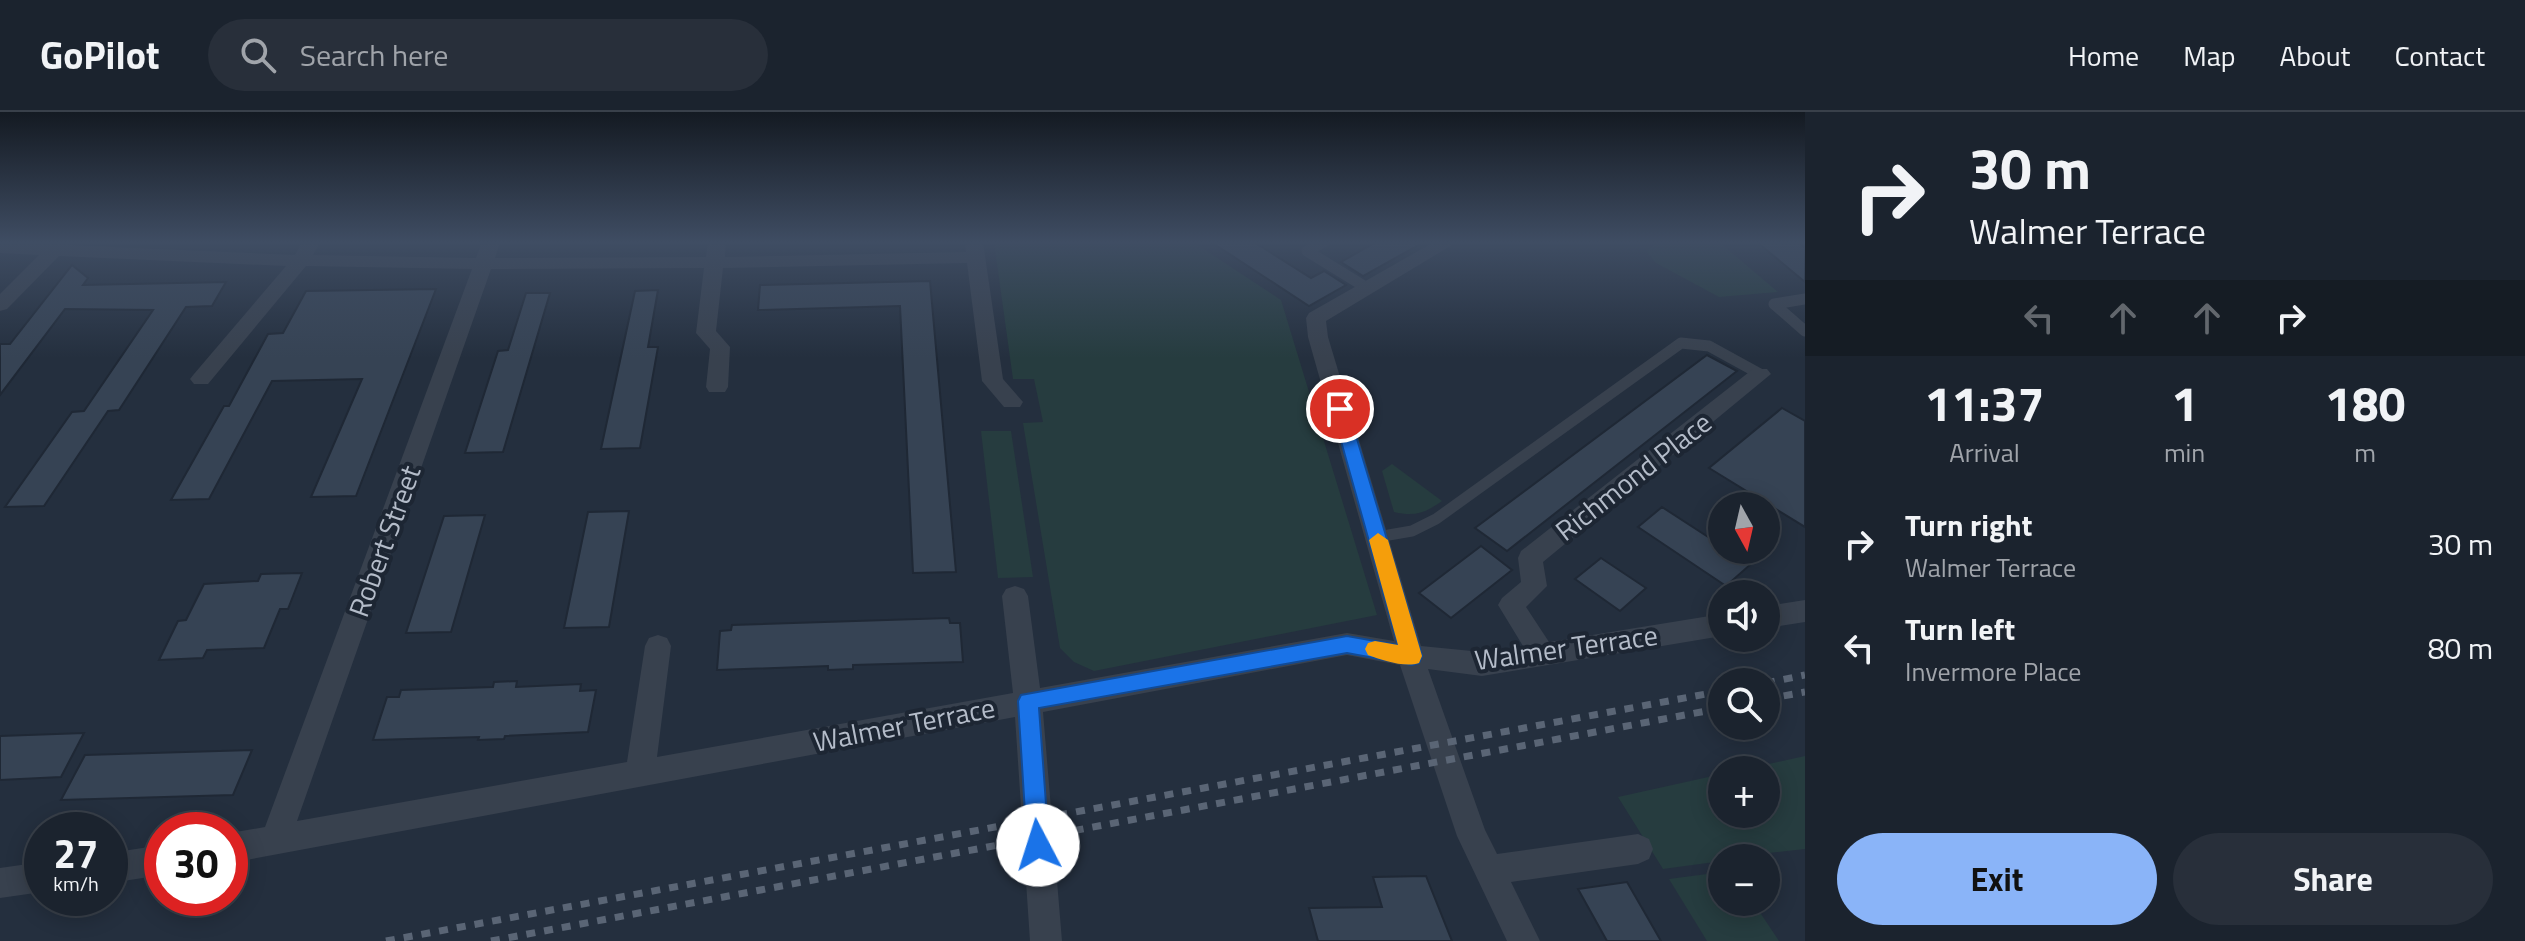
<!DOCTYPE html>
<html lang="en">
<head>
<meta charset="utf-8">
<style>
	:root { --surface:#1b232e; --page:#282f3a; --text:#f1f3f6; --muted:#a0a4aa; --line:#39404a; --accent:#8ab4f8 }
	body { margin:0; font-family:"Titillium Web",sans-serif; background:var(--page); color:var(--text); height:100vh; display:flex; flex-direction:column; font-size:30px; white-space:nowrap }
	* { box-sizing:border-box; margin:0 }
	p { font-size:26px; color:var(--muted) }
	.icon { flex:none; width:44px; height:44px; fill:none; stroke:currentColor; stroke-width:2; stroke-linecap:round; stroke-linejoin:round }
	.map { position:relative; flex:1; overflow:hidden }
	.panel { display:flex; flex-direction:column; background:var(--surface); width:720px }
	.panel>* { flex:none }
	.banner { background:#1b232e; color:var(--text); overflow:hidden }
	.needle { width:52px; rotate:172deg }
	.buttons { position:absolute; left:1708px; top:380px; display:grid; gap:16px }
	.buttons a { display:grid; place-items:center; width:72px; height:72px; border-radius:50%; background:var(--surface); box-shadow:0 4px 20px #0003,0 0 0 2px var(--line); font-size:40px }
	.speed { position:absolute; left:24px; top:700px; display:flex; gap:16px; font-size:40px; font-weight:700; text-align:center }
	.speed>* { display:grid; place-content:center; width:104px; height:104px; border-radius:50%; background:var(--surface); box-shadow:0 4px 20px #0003,0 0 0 2px var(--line); line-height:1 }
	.speed small { font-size:20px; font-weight:400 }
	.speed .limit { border:12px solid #d22; background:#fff; color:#111 }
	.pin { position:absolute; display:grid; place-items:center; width:68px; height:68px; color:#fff; margin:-34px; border:4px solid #fff; border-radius:50%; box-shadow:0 2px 8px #0007 }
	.me { position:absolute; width:88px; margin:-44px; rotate:355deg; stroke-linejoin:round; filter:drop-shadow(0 0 6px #0008) }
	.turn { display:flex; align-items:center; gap:28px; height:168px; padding:0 32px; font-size:36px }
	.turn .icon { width:104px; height:104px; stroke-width:2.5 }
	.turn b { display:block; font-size:56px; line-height:68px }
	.lanes { display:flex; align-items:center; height:76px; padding:0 32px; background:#0003; justify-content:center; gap:40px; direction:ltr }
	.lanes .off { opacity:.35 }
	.eta { display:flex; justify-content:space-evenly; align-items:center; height:136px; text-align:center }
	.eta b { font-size:48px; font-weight:700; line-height:56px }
	.button { display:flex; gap:16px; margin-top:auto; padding:16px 32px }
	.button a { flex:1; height:92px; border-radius:48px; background:var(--accent); color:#111; font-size:32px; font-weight:700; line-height:92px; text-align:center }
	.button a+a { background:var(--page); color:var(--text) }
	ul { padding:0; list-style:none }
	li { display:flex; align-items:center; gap:24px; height:104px; padding:0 32px }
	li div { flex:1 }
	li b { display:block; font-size:30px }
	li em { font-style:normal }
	header { display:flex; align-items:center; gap:48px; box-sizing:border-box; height:112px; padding:0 40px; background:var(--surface); border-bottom:2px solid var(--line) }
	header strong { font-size:38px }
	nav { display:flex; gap:44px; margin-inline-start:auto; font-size:28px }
	.search { width:560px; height:72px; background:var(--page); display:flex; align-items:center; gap:20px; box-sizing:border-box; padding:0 28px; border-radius:44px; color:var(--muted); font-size:30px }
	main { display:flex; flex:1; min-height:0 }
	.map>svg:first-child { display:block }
	.green { fill:#263c3f }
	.building { fill:#364354; stroke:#1f2835; stroke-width:2 }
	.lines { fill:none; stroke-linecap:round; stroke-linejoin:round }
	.lane { stroke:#38414e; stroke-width:11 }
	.street { fill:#38414e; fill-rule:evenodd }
	.rail { stroke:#5a6575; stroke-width:7; stroke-dasharray:9 9; stroke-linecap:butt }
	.route { fill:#1a73e8; stroke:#114b97; stroke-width:2 }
	.slow { fill:#f59e0b }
	.labels { text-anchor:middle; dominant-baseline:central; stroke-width:8; stroke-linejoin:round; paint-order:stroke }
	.street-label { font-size:28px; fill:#b4bcc9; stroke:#1d2633 }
</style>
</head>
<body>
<header>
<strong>GoPilot</strong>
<div class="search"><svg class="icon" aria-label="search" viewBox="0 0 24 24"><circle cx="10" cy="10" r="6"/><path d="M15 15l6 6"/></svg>Search here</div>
<nav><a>Home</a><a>Map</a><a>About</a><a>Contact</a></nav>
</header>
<main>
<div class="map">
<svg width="1805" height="829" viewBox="0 0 1805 829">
	<rect width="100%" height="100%" fill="#242f3e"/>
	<!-- green -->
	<g class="green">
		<polygon points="994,130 1193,130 1281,188 1377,503 1094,559 1074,550 1060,536 1023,311 1043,310 1034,267 1013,267"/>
		<polygon points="1658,130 1719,130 1778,180 1719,185 1656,151 1646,139"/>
		<polygon points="981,319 1011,319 1033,465 998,466"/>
		<path d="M1392 352 1442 389C1425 401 1415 405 1394 400L1382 359Z"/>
		<polygon points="1805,644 1805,737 1722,746 1722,749 1663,757 1618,685 1722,662 1722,702 1766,702 1766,658 1741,658"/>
		<polygon points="1722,760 1722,790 1753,790 1779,829 1707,829 1669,767"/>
	</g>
	<!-- building -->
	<g class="building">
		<polygon points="1211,130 1254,130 1311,166 1324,159 1346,173 1309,194"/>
		<polygon points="1376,130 1424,130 1363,164 1341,150"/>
		<polygon points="1757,130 1798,130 1805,136 1805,170"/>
		<polygon points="72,153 88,166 83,173 226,170 212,194 186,195 119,298 108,299 44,394 5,395 72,300 84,299 153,198 65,197 0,283 0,232 10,232"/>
		<polygon points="930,169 956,460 913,461 900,194 758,198 760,173"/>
		<polygon points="436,177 356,384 311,385 362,267 272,269 209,387 171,388 224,294 229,294 268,222 283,221 306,179"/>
		<polygon points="658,178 648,235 658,235 640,336 601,337 635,179"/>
		<polygon points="526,181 550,181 503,340 465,341 498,239 508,238"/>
		<polygon points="1707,243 1737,259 1507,439 1475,416"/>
		<polygon points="1782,296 1805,309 1805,415 1709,356"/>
		<polygon points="1662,395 1722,434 1722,438 1728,438 1751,452 1726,474 1638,415"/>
		<polygon points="629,399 609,515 564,516 588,400"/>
		<polygon points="485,403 451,520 406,521 444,404"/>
		<polygon points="1481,434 1512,458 1451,506 1419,481"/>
		<polygon points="1601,446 1646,476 1620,499 1575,467"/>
		<polygon points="302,461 288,497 280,497 264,536 207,538 203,546 159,548 178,509 186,508 204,472 258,469 261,462"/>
		<polygon points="949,506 950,511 960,511 963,550 853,553 853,557 828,558 828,554 717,558 720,519 731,518 732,513"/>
		<polygon points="517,569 516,575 581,572 580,579 596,578 588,620 505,624 504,627 478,628 479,625 373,628 387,585 399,585 401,578 493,575 494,570"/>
		<polygon points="84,621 61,665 0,668 0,624"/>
		<polygon points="252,638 233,683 61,688 85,643"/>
		<polygon points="1426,764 1452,829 1318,829 1309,796 1382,795 1373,765"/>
		<polygon points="1627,770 1661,829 1607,829 1578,777"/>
	</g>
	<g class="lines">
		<!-- lane -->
		<g class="lane">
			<polyline points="1324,130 1307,139 1367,176"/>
			<polyline points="1805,187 1774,192 1805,219"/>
			<polyline points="1377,425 1412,419 1436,407 1681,231 1709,234 1760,262"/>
		</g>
		<!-- street -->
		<g class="street">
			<polygon points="0,130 68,130 68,133 295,143 302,130 320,130 313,143 476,146 482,130 500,130 495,146 706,145 708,130 726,130 725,145 966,140 965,130 983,130 1003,267 1023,290 1020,295 1004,295 982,269 967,151 723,156 716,219 730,235 728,275 725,280 709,280 706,275 710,237 696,221 704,156 491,157 297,709 627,650 645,534 649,526 658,523 667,526 671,534 657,645 1013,581 1002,484 1006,477 1015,474 1024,477 1028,484 1040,576 1347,521 1394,529 1308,225 1306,206 1309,201 1434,130 1457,130 1326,209 1328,225 1421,534 1482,540 1523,534 1498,493 1502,486 1521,470 1518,446 1521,439 1753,257 1767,257 1771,262 1543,450 1547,474 1526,495 1549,530 1722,502 1722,524 1482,564 1428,557 1485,718 1497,742 1638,722 1649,727 1653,737 1649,747 1638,752 1511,770 1540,829 1507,829 1457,724 1400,553 1347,543 1043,600 1062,829 1030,829 1015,605 230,751 230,721 265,715 472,157 306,154 208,272 194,272 190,267 194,262 286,154 59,144 7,197 0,199 0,182 39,143 0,141"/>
			<polygon points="1805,488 1805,510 1766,516 1766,494"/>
			<polygon points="162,733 162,763 110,771 110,741"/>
			<polygon points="42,750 42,780 0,786 0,756"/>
		</g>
		<!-- rail -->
		<g class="rail">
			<polyline points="1766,571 1805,563"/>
			<polyline points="1766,587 1805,580"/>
			<polyline points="386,829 1722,579"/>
			<polyline points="491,829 1722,596"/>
		</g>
	</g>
	<!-- sky -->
	<linearGradient id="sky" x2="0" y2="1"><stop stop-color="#141a22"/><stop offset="0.53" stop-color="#3f4d63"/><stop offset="1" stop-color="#3f4d63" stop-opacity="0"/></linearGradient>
	<rect width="1805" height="246" fill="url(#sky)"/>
	<!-- route -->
	<polygon class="route" points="1340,291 1348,297 1422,544 1419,551 1412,553 1347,541 1039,596 1049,733 1046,741 1038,744 1030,741 1027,733 1018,589 1021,583 1347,524 1398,533 1332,297"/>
	<!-- slow -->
	<path class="slow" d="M1378 421 1388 428 1422 544 1419 551C1405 556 1382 548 1368 543L1365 537 1368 531 1375 529 1398 533 1369 428Z"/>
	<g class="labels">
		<!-- street labels -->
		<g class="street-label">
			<text transform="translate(1633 364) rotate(-38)">Richmond Place</text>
			<text transform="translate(384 429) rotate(-70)">Robert Street</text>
			<text transform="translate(1566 535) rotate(-8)">Walmer Terrace</text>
			<text transform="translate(904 612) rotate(-11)">Walmer Terrace</text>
		</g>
	</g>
</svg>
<div class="buttons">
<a><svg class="needle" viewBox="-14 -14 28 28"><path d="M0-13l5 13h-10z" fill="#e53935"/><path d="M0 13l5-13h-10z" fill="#a0a4aa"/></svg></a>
<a><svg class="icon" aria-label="sound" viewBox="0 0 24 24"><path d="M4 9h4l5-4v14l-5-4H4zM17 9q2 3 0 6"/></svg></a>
<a><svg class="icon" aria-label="search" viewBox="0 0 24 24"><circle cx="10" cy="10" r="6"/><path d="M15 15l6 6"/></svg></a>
<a>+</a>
<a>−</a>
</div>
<div class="speed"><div>27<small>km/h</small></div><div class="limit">30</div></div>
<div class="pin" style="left:1340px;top:297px;background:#d93025"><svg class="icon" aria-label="arrive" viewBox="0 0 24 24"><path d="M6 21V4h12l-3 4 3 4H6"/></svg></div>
<svg class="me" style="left:1038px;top:733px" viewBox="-20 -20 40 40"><circle r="19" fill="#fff"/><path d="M0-13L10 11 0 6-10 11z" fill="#1a73e8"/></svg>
</div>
<section class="panel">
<div class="banner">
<div class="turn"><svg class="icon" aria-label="right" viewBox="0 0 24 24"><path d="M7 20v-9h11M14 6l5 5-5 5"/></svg><div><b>30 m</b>Walmer Terrace</div></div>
<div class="lanes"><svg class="icon off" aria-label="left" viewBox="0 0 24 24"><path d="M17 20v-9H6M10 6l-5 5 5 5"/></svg><svg class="icon off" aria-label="ahead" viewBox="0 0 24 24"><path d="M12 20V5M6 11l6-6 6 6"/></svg><svg class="icon off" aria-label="ahead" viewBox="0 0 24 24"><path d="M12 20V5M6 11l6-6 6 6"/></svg><svg class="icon" aria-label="right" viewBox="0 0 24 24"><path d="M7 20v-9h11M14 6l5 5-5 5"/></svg></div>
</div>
<div class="eta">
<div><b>11:37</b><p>Arrival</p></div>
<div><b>1</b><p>min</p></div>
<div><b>180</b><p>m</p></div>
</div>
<ul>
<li><svg class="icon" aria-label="right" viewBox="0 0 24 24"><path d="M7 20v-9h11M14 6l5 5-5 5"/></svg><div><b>Turn right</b><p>Walmer Terrace</p></div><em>30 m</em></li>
<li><svg class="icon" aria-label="left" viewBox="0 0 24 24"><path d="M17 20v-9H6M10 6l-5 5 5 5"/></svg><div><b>Turn left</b><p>Invermore Place</p></div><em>80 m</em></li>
</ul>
<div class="button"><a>Exit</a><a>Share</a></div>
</section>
</main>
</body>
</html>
